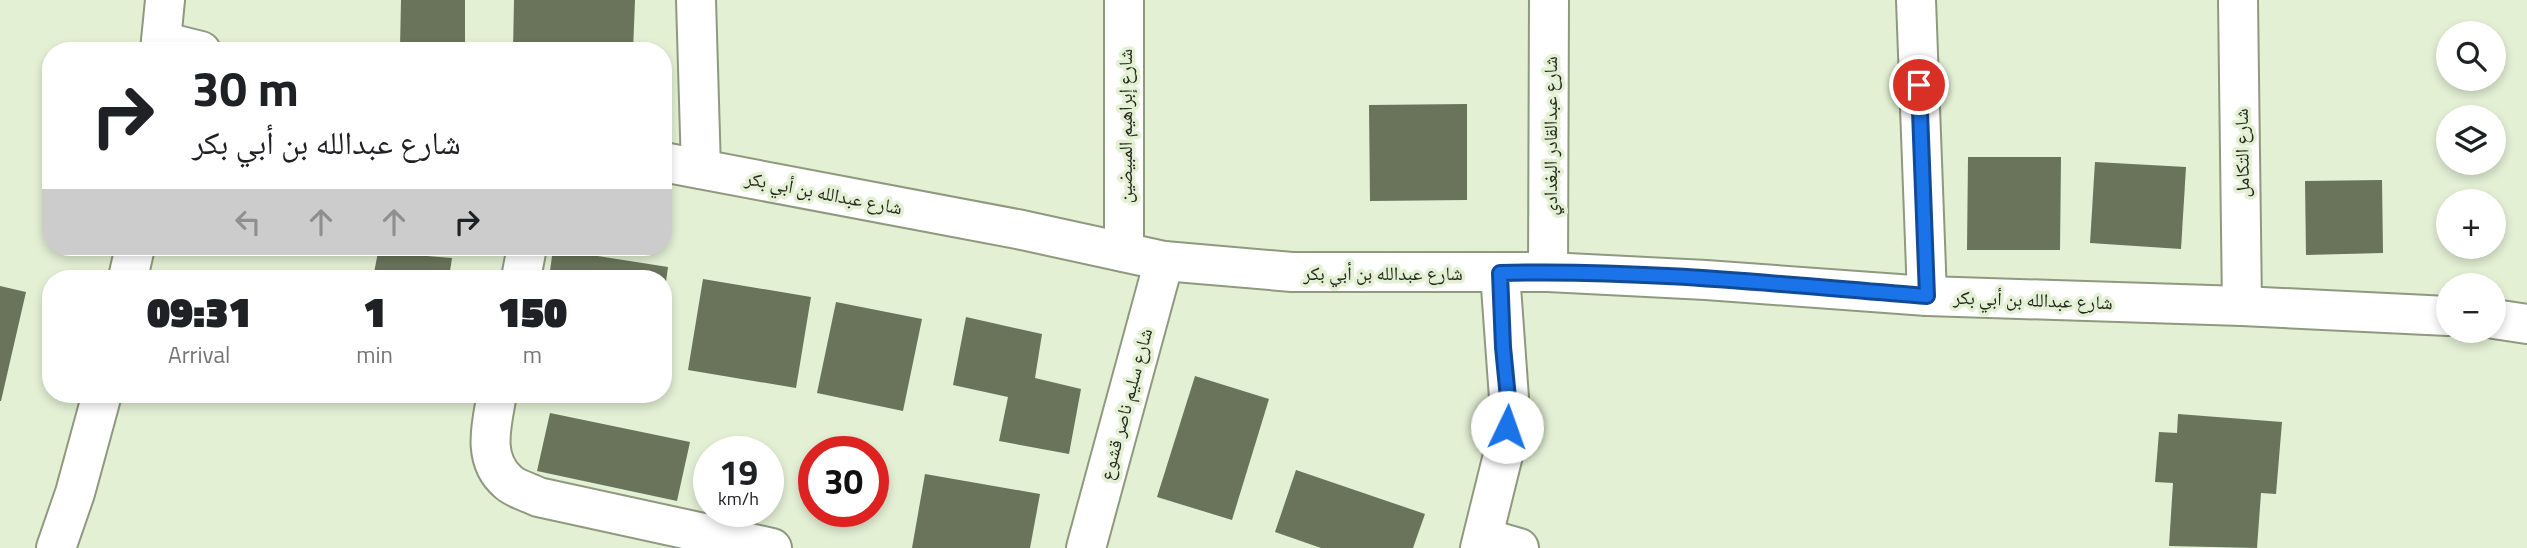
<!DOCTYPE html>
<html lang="en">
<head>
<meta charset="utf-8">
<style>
	:root { --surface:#fff; --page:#f2f2f2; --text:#202124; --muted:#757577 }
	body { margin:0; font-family:"Titillium Web","Noto Naskh Arabic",sans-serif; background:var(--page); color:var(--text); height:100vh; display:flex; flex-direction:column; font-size:26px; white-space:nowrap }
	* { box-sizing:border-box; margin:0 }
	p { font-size:23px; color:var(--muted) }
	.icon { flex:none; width:38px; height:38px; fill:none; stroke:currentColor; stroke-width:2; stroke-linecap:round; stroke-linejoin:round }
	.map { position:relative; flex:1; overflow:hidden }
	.details { position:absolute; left:42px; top:270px; width:630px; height:133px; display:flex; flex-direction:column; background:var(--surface); border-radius:28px; box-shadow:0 4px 10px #0003 }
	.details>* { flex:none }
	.guide { position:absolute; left:42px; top:42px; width:630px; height:214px; border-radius:28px; box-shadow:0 4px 10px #0003; background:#fff; color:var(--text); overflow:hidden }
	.tools { position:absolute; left:2436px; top:21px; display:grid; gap:14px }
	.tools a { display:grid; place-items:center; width:70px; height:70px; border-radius:50%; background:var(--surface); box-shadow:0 4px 10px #0003; font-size:35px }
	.speed { position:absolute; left:693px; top:436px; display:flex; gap:14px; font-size:35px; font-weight:700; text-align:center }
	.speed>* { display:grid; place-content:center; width:91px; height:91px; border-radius:50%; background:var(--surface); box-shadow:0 4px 10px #0003; line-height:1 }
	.speed small { font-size:18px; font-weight:400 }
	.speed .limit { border:10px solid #d22; background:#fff; color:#111 }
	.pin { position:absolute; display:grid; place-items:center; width:60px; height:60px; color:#fff; margin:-30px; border:4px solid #fff; border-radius:50%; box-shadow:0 2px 7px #0007 }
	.me { position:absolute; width:77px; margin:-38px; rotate:3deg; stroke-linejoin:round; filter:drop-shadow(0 0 5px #0008) }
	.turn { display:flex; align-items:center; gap:24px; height:147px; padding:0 35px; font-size:32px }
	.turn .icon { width:91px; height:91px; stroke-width:2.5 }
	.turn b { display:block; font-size:49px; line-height:60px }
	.lanes { display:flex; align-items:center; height:66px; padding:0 35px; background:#0003; justify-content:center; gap:35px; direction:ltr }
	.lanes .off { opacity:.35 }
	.eta { display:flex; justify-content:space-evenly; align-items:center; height:119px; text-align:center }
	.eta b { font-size:42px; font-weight:800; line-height:49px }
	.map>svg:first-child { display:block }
	.building { fill:#69745b }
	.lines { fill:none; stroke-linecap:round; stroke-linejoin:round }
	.minor-casing { stroke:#8e997f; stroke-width:42 }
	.major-casing { stroke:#8e997f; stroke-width:42 }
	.minor { stroke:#fff; stroke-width:38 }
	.major { stroke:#fff; stroke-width:38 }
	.route-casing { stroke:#114b97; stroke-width:18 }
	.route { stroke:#1a73e8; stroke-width:12 }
	.labels { text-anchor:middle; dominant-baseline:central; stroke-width:7; stroke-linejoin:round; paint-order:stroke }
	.street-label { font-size:19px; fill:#24281e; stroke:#e3f0d4 }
</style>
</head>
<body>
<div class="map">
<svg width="2527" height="548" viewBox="0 0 2527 548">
	<rect width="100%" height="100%" fill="#e3f0d4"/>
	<!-- building -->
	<g class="building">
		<polygon points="401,0 465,0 465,48 400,48"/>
		<polygon points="514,0 635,0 633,51 513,51"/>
		<polygon points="1467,104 1467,200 1370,201 1369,105"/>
		<polygon points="1968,157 2061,157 2060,250 1967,250"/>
		<polygon points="2095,162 2186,167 2181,249 2090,243"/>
		<polygon points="2382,180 2383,253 2306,255 2305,181"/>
		<polygon points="379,247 428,247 427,256 452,258 449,278 373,278"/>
		<polygon points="553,249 668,267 665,289 663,278 549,278"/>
		<polygon points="703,279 811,297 796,388 688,370"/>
		<polygon points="0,286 26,292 1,401 0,401"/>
		<polygon points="836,302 922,319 903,411 817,393"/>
		<polygon points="966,317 1042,334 1035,378 1081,389 1069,454 999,441 1008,397 953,385"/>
		<polygon points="1195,376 1269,399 1232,520 1157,497"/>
		<polygon points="550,413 690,442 677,501 537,471"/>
		<polygon points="2178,414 2282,422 2276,494 2261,493 2257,548 2169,546 2173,483 2155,482 2159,432 2177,433"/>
		<polygon points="1296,470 1425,514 1413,548 1321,548 1275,532"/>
		<polygon points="925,474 1040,494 1030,548 912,548"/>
	</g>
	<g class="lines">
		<defs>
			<g id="minor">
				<polyline points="696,0 701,169"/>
				<polyline points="1124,0 1124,252"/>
				<polyline points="1916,0 1927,296"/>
				<polyline points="2238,0 2242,306"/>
				<polyline points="161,41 201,51"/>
				<polyline points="663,162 1022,230 1164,261 1292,272 1548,272 1706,280 1927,296 2242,306 2448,316"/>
				<polyline points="1548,272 1549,0"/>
				<polyline points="521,278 527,247"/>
				<polyline points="2494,319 2527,324"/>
				<path d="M497 394C492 423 481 459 508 482 515 489 529 492 538 497L772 548"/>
				<polyline points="1484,538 1519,548"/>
				<polyline points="1086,548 1164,261"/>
				<polyline points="1480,548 1505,447 1507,427 1509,398 1500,273"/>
			</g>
			<g id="major">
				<polyline points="160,51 165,0"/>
				<polyline points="128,278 135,247"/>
				<polyline points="56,548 75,493 102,394"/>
			</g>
		</defs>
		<!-- minor casing -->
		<use href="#minor" class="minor-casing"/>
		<!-- major casing -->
		<use href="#major" class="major-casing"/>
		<!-- minor -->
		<use href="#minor" class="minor"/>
		<!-- major -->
		<use href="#major" class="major"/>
	</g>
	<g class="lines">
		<defs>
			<path id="route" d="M1507 427 1508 398 1503 347 1500 273C1642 269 1786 285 1927 296L1919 85"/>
		</defs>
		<!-- route casing -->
		<use href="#route" class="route-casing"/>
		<!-- route -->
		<use href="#route" class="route"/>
	</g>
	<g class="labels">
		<!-- street labels -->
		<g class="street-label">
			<text transform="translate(1124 126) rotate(-90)">شارع إبراهيم المبيضين</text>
			<text transform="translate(1549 136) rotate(-90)">شارع عبدالقادر البغدادي</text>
			<text transform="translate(2241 153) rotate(-91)">شارع التكامل</text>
			<text transform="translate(824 192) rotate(11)">شارع عبدالله بن أبي بكر</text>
			<text x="1383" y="272">شارع عبدالله بن أبي بكر</text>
			<text transform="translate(2033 299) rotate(2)">شارع عبدالله بن أبي بكر</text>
			<text transform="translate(1125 404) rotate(-75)">شارع سليم ناصر قشوع</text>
		</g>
	</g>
</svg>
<div class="tools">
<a><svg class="icon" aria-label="search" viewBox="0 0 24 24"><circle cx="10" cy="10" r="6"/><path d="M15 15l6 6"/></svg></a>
<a><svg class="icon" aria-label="layers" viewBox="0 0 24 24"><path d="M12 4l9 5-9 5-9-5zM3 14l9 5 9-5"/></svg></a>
<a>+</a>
<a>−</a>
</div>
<div class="speed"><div>19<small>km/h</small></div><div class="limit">30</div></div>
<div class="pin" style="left:1919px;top:85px;background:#d93025"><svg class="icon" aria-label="arrive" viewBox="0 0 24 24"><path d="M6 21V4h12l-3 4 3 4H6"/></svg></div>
<svg class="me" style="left:1507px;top:427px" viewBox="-20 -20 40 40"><circle r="19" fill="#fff"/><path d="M0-13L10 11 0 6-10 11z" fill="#1a73e8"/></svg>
<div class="guide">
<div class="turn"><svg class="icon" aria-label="right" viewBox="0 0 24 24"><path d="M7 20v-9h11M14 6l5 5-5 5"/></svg><div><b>30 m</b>شارع عبدالله بن أبي بكر</div></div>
<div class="lanes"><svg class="icon off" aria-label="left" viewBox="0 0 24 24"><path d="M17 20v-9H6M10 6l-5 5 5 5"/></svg><svg class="icon off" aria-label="ahead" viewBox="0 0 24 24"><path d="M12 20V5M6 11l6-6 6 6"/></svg><svg class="icon off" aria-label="ahead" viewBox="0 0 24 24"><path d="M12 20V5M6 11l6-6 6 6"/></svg><svg class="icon" aria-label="right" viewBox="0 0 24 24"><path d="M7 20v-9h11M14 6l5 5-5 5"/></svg></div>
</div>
<section class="details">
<div class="eta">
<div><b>09:31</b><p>Arrival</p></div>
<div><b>1</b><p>min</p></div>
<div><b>150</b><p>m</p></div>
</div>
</section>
</div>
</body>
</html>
